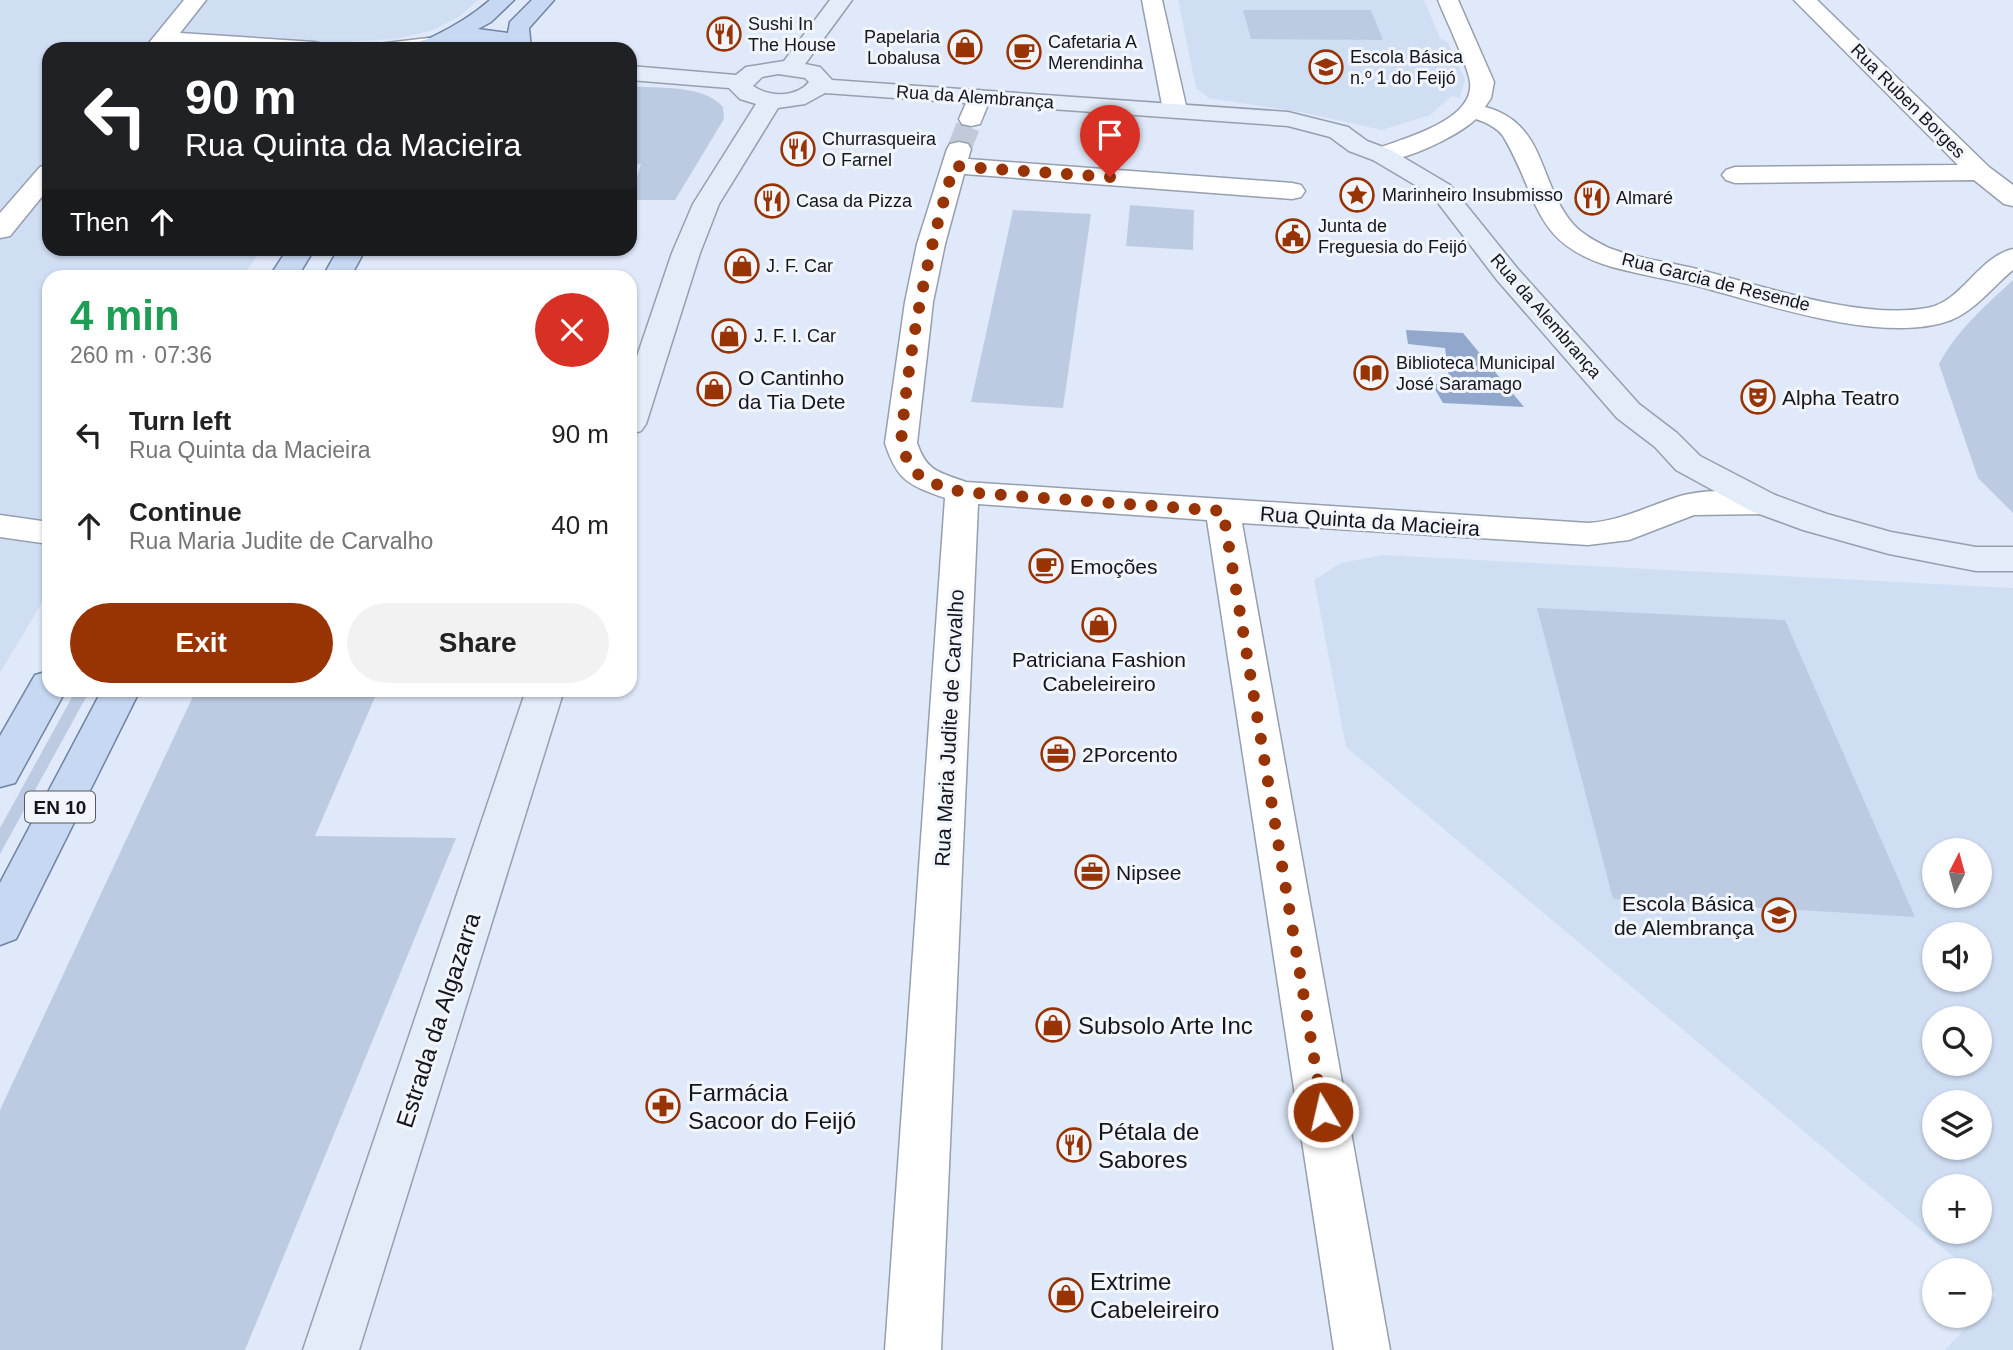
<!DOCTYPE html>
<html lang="en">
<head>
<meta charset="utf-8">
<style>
	:root { --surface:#fff; --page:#f2f2f2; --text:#222; --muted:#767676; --accent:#983303 }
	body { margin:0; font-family:Arial,sans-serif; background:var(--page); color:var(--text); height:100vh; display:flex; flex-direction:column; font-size:26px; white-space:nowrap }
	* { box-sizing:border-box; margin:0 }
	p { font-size:23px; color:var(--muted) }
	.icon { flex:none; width:38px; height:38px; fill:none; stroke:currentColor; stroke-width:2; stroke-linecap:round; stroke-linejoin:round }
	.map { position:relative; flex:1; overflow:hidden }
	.drawer { position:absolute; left:42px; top:270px; width:595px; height:427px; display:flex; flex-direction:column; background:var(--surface); border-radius:21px; box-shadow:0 2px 5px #0004 }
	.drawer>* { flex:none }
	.hud { position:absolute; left:42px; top:42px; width:595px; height:214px; border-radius:21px; box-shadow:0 2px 5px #0004; background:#202124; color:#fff; overflow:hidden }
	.needle { width:46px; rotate:6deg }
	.tools { position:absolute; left:1922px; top:838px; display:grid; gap:14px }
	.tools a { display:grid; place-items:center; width:70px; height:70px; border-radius:50%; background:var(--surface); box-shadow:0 2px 5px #0004; font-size:35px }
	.pin { position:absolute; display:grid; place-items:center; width:60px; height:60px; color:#fff; margin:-72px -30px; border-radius:50% 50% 50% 0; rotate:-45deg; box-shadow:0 0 7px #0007 }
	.pin .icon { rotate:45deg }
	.me { position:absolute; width:77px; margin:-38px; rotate:351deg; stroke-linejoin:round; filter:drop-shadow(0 0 5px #0008) }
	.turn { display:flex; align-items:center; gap:24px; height:147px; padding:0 28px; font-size:32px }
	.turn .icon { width:91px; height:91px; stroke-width:2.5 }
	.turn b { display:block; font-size:49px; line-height:60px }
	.then { display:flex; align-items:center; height:66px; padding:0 28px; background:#0003; gap:14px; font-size:26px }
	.round { display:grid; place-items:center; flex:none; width:74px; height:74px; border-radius:37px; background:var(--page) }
	.overview { display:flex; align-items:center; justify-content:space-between; height:119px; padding:0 28px }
	h1 { font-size:42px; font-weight:600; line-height:52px; color:#1e9e55 }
	.cta { display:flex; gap:14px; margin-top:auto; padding:14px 28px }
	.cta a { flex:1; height:80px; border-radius:42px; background:var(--accent); color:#fff; font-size:28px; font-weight:600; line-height:80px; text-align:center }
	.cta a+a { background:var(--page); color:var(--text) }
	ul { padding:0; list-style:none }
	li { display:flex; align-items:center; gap:21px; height:91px; padding:0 28px }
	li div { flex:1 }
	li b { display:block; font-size:26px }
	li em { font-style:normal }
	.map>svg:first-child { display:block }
	.built { fill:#d0def4; fill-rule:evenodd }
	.green { fill:#bdcbe2 }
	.water { fill:#91a8cc }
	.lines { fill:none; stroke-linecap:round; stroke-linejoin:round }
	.minor-tunnel { stroke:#c0cad8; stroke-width:24; stroke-dasharray:24 12; stroke-linecap:butt }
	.minor-casing { stroke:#969fae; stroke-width:3 }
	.secondary-casing { stroke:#969fae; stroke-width:3 }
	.primary-casing { stroke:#6f84a3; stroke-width:3 }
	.minor { fill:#fff; fill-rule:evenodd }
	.secondary { fill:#e3ecf9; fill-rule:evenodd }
	.primary { fill:#c7d8f3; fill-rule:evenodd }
	.route { stroke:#983303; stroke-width:12; stroke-dasharray:0 21.6 }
	.labels { text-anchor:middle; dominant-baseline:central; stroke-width:6; stroke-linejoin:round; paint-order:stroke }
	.far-poi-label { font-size:18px; fill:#13171c; stroke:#f2f6fc; text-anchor:start }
	.far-street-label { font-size:18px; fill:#13171c; stroke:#f2f6fc }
	.shield { fill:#f2f6fc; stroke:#565a5f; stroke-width:2 }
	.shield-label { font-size:19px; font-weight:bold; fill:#13171c }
	.poi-label { font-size:21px; fill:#13171c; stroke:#f2f6fc; text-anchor:start }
	.street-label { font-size:21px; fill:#13171c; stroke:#f2f6fc }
	.near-street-label { font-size:24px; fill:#13171c; stroke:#f2f6fc }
	.near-poi-label { font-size:24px; fill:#13171c; stroke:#f2f6fc; text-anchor:start }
</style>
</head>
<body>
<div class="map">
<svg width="2013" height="1350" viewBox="0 0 2013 1350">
	<rect width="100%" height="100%" fill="#dfe9f9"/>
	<!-- built -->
	<g class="built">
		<polygon points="0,0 478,0 460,16 434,30 396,39 352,41 343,49 49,49 49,248 262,249 243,276 49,276 49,591 0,673"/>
		<polygon points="1178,0 1424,0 1440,38 1448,43 1465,79 1460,98 1452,96 1430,115 1382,130 1306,113 1209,98 1196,88"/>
		<path d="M1383 555 2013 588V1350H1945L1997 1294 1979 1279V1270H1969L1346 747 1314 580 1341 563ZM1934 850H1979V896H1934ZM1934 934H1979V980H1934ZM1934 1018H1979V1064H1934ZM1934 1102H1979V1148H1934ZM1934 1186H1979V1232H1934Z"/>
	</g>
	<!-- green -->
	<g class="green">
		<polygon points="1243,10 1371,10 1383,40 1251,39"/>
		<path d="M630 86C659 89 703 84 723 107L724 119 675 200H630L641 164H630Z"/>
		<polygon points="1130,205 1194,210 1193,250 1126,246"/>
		<polygon points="1013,210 1091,214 1063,408 971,402"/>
		<path d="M2013 280V513L1978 478 1939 364C1956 331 1986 305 2013 280Z"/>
		<polygon points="1537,608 1785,620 1915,917 1613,899"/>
		<polygon points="76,690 90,690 0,854 0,828"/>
		<polygon points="196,690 378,690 315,836 456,838 245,1350 0,1350 0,1110"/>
	</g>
	<!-- water -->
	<polygon class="water" points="1406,330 1463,333 1524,407 1443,403 1432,384 1450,384 1445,348 1408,344"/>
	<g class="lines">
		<!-- minor-tunnel -->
		<polyline class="minor-tunnel" points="959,149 971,119"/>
		<defs>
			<g id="minor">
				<polygon points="184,0 206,0 180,33 314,42 322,44 325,49 224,49 170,45 167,49 144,49"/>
				<polygon points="1142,0 1162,0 1187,110 1183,115 1167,115 1163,110"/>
				<path d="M1438 0H1458L1494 82 1491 98 1485 107C1547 123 1538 184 1573 224 1583 235 1597 242 1609 248 1638 259 1668 262 1697 269 1762 286 1861 320 1927 308 1962 302 1978 257 2013 249V270C1993 286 1976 310 1951 320 1886 345 1767 305 1701 287 1672 280 1642 275 1612 267 1531 243 1540 198 1503 136 1496 127 1487 123 1476 119 1458 136 1398 166 1373 160L1369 155 1373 150C1401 139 1475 121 1470 82 1468 65 1445 18 1438 0Z"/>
				<polygon points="1794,0 1817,0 1989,167 2013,185 2013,206 2004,204 1974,180 1735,183 1726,180 1722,175 1726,170 1735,167 1958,165"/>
				<polygon points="428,38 436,40 439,45 436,49 375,49 378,44"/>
				<polygon points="979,90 987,92 991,97 980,124 971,126 962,124 959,119 971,92"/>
				<path d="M959 142 968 144 971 149 968 159 1292 183 1301 185 1305 191 1301 197 1292 199 964 174 945 244 933 302 917 443C927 472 939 472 966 482L1588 523C1620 521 1646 507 1677 497 1700 489 1751 489 1775 495L1780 503 1775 511 1763 514 1694 515 1629 540 1588 545 1242 523 1390 1350H1334L1207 520 978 504 941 1350H885L945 498C909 485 897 481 885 443L905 302 917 244 947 149 950 144Z"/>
				<polygon points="49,164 49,188 10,236 0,238 0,213 40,167"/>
				<polygon points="0,515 49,522 49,544 0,537"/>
			</g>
			<g id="secondary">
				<path d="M830 0H852L805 64 820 67 832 80 1288 112 1348 127 1367 141 1391 150 1450 185 1517 268 1639 404 1677 433 1700 456 1775 495 1827 514 1891 532 1976 547H2013V571H1976L1889 554 1803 530 1751 511 1676 470 1655 447 1617 418 1497 280 1432 195 1373 160 1349 151 1330 137 1288 126 825 93 805 104 778 108 719 204 700 253 646 424 641 431 630 434V377L672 253 693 204 756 104 740 99 729 88 630 80V66L736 75 746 67 784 61ZM778 74 805 78 809 82C796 98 769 97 753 86L762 77Z"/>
				<polygon points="526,690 564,690 359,1350 303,1350"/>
			</g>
			<g id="primary">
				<path d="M490 0H514L491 22 478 29 508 33 510 22 532 0H554L529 28 531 49H506L486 42 457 44 439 49H410C416 40 425 41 434 36 453 27 474 14 490 0Z"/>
				<polygon points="288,248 315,248 298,276 270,276"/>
				<polygon points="339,248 366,248 351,276 323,276"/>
				<polygon points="49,671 49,690 66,690 15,783 0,787 0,736 35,675"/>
				<polygon points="102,690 140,690 16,939 0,945 0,883"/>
			</g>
		</defs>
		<!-- minor casing -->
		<use href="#minor" class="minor-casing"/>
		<!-- secondary casing -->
		<use href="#secondary" class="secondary-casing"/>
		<!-- primary casing -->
		<use href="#primary" class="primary-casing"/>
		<!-- minor -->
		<use href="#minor" class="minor"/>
		<!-- secondary -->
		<use href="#secondary" class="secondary"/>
		<!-- primary -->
		<use href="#primary" class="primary"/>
	</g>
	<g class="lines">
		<!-- route -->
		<path class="route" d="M1110 177 954 166C926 256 909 348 901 443 912 480 927 482 962 492L1223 511 1323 1112"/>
	</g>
	<!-- icons -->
	<defs>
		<symbol id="restaurant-ring" viewBox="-11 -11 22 22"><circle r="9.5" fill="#f2f6fc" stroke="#983303" stroke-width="1.5"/><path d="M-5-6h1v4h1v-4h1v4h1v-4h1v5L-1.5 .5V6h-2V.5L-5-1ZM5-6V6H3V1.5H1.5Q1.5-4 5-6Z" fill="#983303"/></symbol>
		<symbol id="shop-ring" viewBox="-11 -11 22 22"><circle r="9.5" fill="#f2f6fc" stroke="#983303" stroke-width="1.5"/><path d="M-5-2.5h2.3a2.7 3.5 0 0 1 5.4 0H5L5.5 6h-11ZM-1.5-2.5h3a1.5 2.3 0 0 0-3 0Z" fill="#983303"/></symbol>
		<symbol id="cafe-ring" viewBox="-11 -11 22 22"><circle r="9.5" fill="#f2f6fc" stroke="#983303" stroke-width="1.5"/><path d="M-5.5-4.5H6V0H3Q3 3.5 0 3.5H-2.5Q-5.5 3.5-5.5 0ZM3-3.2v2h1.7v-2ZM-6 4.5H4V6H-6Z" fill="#983303"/></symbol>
		<symbol id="school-ring" viewBox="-11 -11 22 22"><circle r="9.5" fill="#f2f6fc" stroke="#983303" stroke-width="1.5"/><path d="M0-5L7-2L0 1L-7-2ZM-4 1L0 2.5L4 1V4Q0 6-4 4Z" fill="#983303"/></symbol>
		<symbol id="sight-ring" viewBox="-11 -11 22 22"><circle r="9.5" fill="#f2f6fc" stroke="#983303" stroke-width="1.5"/><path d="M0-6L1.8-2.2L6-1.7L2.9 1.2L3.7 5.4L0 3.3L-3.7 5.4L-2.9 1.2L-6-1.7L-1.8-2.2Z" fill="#983303"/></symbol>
		<symbol id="civic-ring" viewBox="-11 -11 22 22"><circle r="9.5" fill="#f2f6fc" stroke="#983303" stroke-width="1.5"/><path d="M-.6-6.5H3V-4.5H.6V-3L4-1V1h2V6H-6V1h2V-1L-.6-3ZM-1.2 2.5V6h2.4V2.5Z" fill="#983303"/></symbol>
		<symbol id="library-ring" viewBox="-11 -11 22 22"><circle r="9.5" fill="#f2f6fc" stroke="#983303" stroke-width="1.5"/><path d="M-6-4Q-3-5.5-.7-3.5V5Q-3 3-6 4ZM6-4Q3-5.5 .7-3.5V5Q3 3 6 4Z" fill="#983303"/></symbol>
		<symbol id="theatre-ring" viewBox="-11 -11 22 22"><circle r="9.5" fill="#f2f6fc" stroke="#983303" stroke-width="1.5"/><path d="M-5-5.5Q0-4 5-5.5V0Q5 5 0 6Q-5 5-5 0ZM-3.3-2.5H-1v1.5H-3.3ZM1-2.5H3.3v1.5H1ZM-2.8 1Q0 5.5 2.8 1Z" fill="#983303"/></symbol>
		<symbol id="office-ring" viewBox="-11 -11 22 22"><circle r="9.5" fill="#f2f6fc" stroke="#983303" stroke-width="1.5"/><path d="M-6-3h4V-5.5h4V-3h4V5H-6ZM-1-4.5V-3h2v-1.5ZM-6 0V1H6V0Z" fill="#983303"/></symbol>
		<symbol id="pharmacy-ring" viewBox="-11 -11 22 22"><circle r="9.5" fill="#f2f6fc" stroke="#983303" stroke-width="1.5"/><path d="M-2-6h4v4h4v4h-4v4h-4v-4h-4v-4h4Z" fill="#983303"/></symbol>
	</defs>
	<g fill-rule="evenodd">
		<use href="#restaurant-ring" x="705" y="15" width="38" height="38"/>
		<use href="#shop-ring" x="946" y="28" width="38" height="38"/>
		<use href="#cafe-ring" x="1005" y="33" width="38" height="38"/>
		<use href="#school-ring" x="1307" y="48" width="38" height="38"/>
		<use href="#restaurant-ring" x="779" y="130" width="38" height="38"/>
		<use href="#sight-ring" x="1338" y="176" width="38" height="38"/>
		<use href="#restaurant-ring" x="1573" y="179" width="38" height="38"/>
		<use href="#restaurant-ring" x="753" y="182" width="38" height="38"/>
		<use href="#civic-ring" x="1274" y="217" width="38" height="38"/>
		<use href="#shop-ring" x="723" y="247" width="38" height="38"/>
		<use href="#shop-ring" x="710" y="317" width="38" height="38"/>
		<use href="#library-ring" x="1352" y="354" width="38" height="38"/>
		<use href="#shop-ring" x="695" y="370" width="38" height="38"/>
		<use href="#theatre-ring" x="1739" y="378" width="38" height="38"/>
		<use href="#cafe-ring" x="1027" y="547" width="38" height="38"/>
		<use href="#shop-ring" x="1080" y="606" width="38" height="38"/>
		<use href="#office-ring" x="1039" y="735" width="38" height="38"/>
		<use href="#office-ring" x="1073" y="853" width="38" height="38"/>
		<use href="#school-ring" x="1760" y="896" width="38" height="38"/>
		<use href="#shop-ring" x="1034" y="1006" width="38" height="38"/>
		<use href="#pharmacy-ring" x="644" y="1087" width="38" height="38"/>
		<use href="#restaurant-ring" x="1055" y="1126" width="38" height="38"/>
		<use href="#shop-ring" x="1047" y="1276" width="38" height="38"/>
	</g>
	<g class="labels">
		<!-- far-poi labels -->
		<g class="far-poi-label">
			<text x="748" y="24">Sushi In<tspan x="748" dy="21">The House</tspan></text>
			<text x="940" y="37" text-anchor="end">Papelaria<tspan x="940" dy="21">Lobalusa</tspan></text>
			<text x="1048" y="42">Cafetaria A<tspan x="1048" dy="21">Merendinha</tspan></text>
			<text x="1350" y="57">Escola Básica<tspan x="1350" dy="21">n.º 1 do Feijó</tspan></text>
			<text x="822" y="139">Churrasqueira<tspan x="822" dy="21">O Farnel</tspan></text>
			<text x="1382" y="195">Marinheiro Insubmisso</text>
			<text x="1616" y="198">Almaré</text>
			<text x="796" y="201">Casa da Pizza</text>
			<text x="1318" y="226">Junta de<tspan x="1318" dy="21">Freguesia do Feijó</tspan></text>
			<text x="766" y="266">J. F. Car</text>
			<text x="754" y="336">J. F. I. Car</text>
			<text x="1396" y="363">Biblioteca Municipal<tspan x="1396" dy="21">José Saramago</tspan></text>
		</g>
		<!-- far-street labels -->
		<g class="far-street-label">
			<text transform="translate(975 97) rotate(4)">Rua da Alembrança</text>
			<text transform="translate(1908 101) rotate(45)">Rua Ruben Borges</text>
			<text transform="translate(1716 282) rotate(14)">Rua Garcia de Resende</text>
			<text transform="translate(1546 316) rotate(49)">Rua da Alembrança</text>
		</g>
		<!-- shield labels -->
		<rect class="shield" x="25" y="791.5" width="70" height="31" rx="5"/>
		<g class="shield-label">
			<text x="60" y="807">EN 10</text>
		</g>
		<!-- poi labels -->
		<g class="poi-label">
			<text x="738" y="377">O Cantinho<tspan x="738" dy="24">da Tia Dete</tspan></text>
			<text x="1782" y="397">Alpha Teatro</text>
			<text x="1070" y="566">Emoções</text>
			<text x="1099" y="659" text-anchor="middle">Patriciana Fashion<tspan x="1099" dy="24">Cabeleireiro</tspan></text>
			<text x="1082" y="754">2Porcento</text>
			<text x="1116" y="872">Nipsee</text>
			<text x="1754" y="903" text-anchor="end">Escola Básica<tspan x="1754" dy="24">de Alembrança</tspan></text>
		</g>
		<!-- street labels -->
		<g class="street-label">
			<text transform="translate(1370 521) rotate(4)">Rua Quinta da Macieira</text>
			<text transform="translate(949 728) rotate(-87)">Rua Maria Judite de Carvalho</text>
		</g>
		<!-- near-street labels -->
		<g class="near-street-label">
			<text transform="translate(438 1020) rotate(-72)">Estrada da Algazarra</text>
		</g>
		<!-- near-poi labels -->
		<g class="near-poi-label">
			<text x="1078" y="1025">Subsolo Arte Inc</text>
			<text x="688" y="1092">Farmácia<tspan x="688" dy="28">Sacoor do Feijó</tspan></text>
			<text x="1098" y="1131">Pétala de<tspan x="1098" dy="28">Sabores</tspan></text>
			<text x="1090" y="1281">Extrime<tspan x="1090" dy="28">Cabeleireiro</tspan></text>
		</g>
	</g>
</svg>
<div class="tools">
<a><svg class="needle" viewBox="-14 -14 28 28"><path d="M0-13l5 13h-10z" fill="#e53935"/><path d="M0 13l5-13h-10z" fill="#767676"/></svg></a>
<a><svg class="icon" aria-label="sound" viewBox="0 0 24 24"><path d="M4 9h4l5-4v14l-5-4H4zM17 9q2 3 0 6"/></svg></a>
<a><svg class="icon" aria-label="search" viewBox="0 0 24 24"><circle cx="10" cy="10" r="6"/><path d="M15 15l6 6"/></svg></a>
<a><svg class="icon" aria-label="layers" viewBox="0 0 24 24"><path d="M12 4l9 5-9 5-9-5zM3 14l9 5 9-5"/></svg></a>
<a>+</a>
<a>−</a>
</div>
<div class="pin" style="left:1110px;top:177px;background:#d93025"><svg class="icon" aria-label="arrive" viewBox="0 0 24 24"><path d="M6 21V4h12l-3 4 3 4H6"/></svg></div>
<svg class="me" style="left:1323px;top:1112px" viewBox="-20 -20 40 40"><circle r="17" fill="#983303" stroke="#fff" stroke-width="3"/><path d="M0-11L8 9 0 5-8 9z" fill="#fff"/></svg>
<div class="hud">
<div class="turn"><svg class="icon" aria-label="left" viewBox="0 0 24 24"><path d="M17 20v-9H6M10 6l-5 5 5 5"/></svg><div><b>90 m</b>Rua Quinta da Macieira</div></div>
<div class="then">Then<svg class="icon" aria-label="ahead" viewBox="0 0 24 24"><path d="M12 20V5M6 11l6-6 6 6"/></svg></div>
</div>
<section class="drawer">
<div class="overview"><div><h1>4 min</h1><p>260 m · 07:36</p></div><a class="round" style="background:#d93025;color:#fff"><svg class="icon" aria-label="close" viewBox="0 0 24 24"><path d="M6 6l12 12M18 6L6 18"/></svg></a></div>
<ul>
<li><svg class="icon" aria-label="left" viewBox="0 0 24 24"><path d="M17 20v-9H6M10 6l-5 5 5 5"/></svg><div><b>Turn left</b><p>Rua Quinta da Macieira</p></div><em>90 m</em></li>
<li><svg class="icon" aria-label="ahead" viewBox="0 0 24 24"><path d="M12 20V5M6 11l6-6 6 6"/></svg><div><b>Continue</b><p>Rua Maria Judite de Carvalho</p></div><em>40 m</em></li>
</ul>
<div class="cta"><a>Exit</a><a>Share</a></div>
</section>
</div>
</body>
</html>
